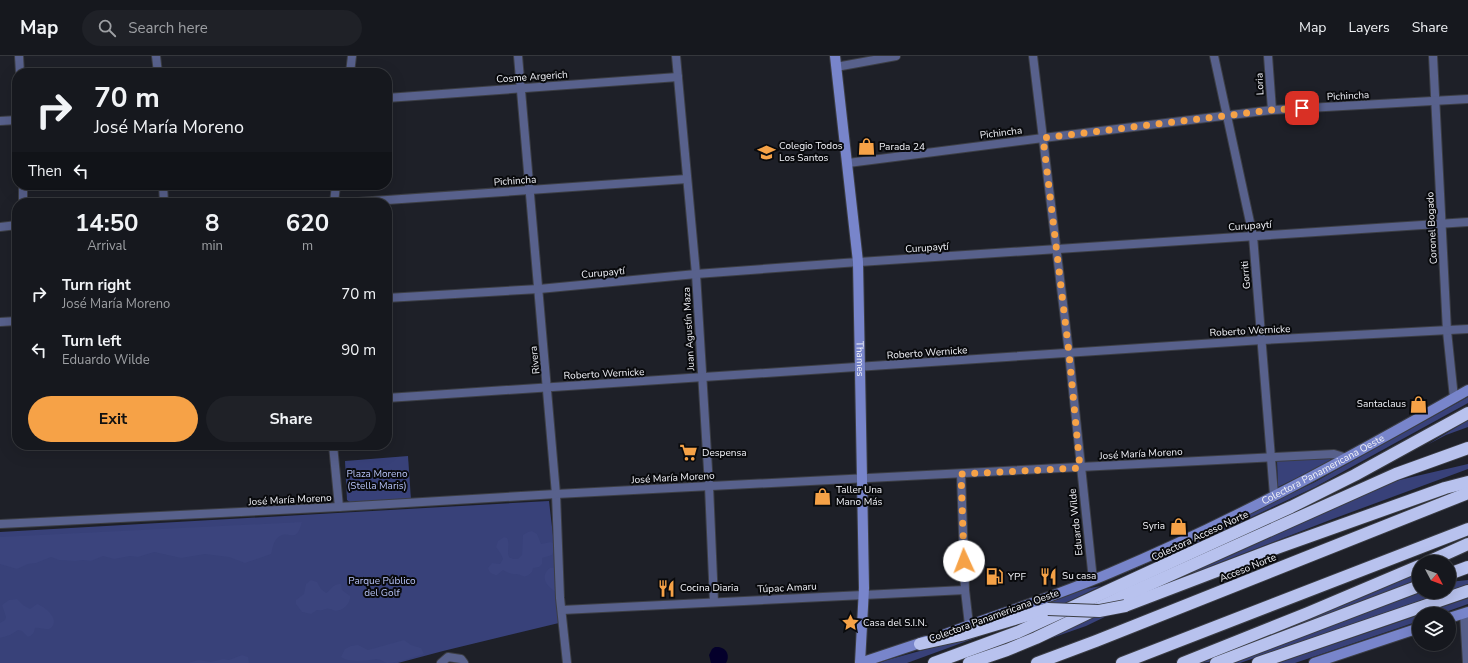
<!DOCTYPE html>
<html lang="en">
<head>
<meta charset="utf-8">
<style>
	:root { --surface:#16181e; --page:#1f2127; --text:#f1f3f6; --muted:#9ea0a4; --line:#35373c; --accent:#f6a247 }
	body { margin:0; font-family:"Nunito Sans",sans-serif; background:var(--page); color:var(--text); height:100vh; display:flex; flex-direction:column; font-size:15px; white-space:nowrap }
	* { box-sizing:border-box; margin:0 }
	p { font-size:13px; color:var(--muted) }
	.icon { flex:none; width:22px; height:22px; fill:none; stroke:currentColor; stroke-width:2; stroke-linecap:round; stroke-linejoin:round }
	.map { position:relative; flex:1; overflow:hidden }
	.panel { position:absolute; left:12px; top:142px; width:380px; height:252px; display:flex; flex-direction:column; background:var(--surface); border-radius:16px; box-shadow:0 4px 16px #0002,0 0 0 1px var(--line) }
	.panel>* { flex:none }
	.top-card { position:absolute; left:12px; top:12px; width:380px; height:122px; border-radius:16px; box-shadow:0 4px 16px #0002,0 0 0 1px var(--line); background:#16181e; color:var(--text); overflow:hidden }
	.needle { width:26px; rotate:131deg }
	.tools { position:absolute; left:1412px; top:499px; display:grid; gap:8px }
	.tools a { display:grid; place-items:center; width:44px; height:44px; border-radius:50%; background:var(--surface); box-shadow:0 4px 16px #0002,0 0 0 1px var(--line); font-size:20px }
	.pin { position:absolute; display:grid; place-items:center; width:34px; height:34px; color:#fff; margin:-17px; border-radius:8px; box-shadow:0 2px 6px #0006 }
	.me { position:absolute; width:44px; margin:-22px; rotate:358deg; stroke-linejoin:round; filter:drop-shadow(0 0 3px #0008) }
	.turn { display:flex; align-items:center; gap:14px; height:84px; padding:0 16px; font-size:18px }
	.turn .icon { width:52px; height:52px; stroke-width:2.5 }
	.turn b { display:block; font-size:28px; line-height:34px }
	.then { display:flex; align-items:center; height:38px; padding:0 16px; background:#0003; gap:8px; font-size:15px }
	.eta { display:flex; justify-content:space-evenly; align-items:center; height:68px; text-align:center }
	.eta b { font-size:24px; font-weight:700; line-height:28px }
	.cta { display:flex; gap:8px; margin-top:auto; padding:8px 16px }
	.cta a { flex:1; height:46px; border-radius:24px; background:var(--accent); color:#111; font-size:16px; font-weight:700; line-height:46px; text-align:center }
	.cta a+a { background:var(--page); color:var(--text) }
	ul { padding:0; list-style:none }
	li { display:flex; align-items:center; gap:12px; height:56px; padding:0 16px }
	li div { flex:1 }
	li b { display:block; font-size:15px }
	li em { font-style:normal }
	header { display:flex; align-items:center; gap:24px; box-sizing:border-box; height:56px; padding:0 20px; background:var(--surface); border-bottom:1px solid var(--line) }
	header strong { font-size:19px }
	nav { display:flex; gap:22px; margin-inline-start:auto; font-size:14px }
	.search { width:280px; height:36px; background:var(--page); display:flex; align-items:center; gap:10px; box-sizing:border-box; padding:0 14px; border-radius:22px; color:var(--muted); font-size:15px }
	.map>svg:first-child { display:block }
	.green { fill:#384179 }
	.forest { fill:#3b447d }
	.water { fill:#04002b }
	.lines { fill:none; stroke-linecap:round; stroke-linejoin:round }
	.street-casing { stroke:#3c3e45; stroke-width:10 }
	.secondary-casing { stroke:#3c3e45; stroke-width:12 }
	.highway-casing { stroke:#3c3e45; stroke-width:14 }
	.street { stroke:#58618c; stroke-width:8 }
	.secondary { stroke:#7885cb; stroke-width:10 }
	.highway { stroke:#b8c2ee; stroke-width:12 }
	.highway-bridge-casing { stroke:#3c3e45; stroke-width:14; stroke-linecap:butt }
	.highway-bridge { stroke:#b8c2ee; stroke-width:12 }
	.route { stroke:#f6a247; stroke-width:7; stroke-dasharray:0 12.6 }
	.labels { text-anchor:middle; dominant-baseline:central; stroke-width:4; stroke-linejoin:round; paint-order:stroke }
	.street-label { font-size:10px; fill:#f2f3f9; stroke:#090a0d }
	.poi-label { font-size:10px; fill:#f2f3f9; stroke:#090a0d; text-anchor:start }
	.park-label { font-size:10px; fill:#b6c2f6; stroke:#090a0d }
</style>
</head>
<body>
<header>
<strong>Map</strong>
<div class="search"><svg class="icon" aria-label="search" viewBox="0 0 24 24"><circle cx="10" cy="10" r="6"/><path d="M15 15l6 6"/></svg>Search here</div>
<nav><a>Map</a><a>Layers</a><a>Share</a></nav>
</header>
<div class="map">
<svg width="1468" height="607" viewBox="0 0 1468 607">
	<rect width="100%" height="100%" fill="#1e2028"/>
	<!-- green -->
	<g class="green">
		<polygon points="1468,341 1468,347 1315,431 1161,504 1159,502 1118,520 1315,426"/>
		<polygon points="1468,364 1468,371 1446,379 1427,389"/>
		<polygon points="408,400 411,444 351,447 347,444 345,405"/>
		<polygon points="1330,403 1331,404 1330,406 1278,431 1277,404"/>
		<polygon points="1468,408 1468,413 1330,464 1193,517 1193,514 1395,425"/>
		<polygon points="549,445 563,566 443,595 398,607 0,607 0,476"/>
		<polygon points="1419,517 1419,522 1414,525 1210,606 1198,607"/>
		<polygon points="1468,524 1468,528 1449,535 1449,526"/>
		<polygon points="1101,530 1061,549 1045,548 1085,533"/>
		<polygon points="1419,536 1445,536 1240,607 1226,607"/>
		<polygon points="1468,542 1468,548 1440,558 1421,558"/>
		<polygon points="1113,557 1086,570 986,605 1091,559"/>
		<polygon points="1419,559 1419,565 1295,607 1278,607"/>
		<polygon points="997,574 907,607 879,607 887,604"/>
	</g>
	<!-- forest -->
	<g class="forest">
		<path d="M302 466C296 489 290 474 280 480 273 484 273 492 271 498L245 507 229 501 205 498 181 502 154 496 138 501 130 500 114 503 103 500 91 505 83 504 75 505 59 504 51 501 36 507 28 508 17 513 0 508V481Z"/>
		<path d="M532 475 537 478 541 488 551 486C556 489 554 494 552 499L542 502V508L539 511 533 512 532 516C523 524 524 519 516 518 510 518 508 517 503 514L497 519C493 519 489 517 488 512L492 507 500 508 503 503 501 498 496 491 498 485 504 481 507 482C512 491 501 504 518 503L522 499 523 479 528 476Z"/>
		<path d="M550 512H556L562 517 563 527 559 537C548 533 538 521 550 512Z"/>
		<path d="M311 524 317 526 321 533 326 537C332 533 333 527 341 528L342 534 350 540C351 547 344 554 336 555 333 555 330 552 326 553 322 554 322 555 317 554L311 558 302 556 296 548V544L304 538 306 528Z"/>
		<path d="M17 543 23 549 30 553 37 548C44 550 61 563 51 572 47 575 40 571 35 572 34 577 33 579 28 581L22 575 18 574 10 579 0 582V567L5 564 6 561 2 549 9 544Z"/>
		<path d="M404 584 411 589 421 592 424 598C414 601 396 607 387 607 383 606 381 603 376 603 364 605 350 607 341 601L345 593 351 590 358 589 368 594Z"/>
		<polygon points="242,599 248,601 249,607 188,607 198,604 211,606 223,603 229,604"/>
	</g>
	<!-- water -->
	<path class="water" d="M715 591C725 590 731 598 726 607H711L709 599 712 593Z"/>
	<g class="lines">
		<defs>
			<g id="street">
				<polyline points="19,0 20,17"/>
				<polyline points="156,0 158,17"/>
				<polyline points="518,0 556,438 560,542 567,607"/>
				<polyline points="676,0 696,218 709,430 714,546"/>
				<polyline points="1033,0 1069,297 1093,524"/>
				<polyline points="1214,0 1253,180 1274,439"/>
				<polyline points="1268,0 1272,54"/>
				<polyline points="1433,0 1447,275 1454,342"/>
				<polyline points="836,11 896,0"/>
				<polyline points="350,17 352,0"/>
				<polyline points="387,42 678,21"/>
				<polyline points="0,65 17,64"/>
				<polyline points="848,107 1043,82 1272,54 1468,43"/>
				<polyline points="23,129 23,147"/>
				<polyline points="163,129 164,147"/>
				<polyline points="334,147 336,129"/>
				<polyline points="344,147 687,123"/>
				<polyline points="0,171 17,169"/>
				<polyline points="387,242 539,233 696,218 844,207 1468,166"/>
				<polyline points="0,266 17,265"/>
				<polyline points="387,342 1262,284 1468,273"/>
				<polyline points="333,389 339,451"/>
				<polyline points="961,418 965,534 969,569"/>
				<polyline points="0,468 339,451 556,438 1334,398 1347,402"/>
				<polyline points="562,554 965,534"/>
				<polyline points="1464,557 1467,607"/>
				<polyline points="441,607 448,601 461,603 464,607"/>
			</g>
			<g id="secondary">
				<path id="s1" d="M835 0 858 206 864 532 860 607"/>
				<polyline points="1449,562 1468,556"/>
				<path id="s2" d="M943 579C999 558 1056 540 1110 517 1234 465 1352 400 1468 334"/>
				<polyline points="860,607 926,585"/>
				<polyline points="1314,607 1419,572"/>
			</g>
			<g id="highway">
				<polyline points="1428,506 1468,488"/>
				<polyline points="1449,518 1468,511"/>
				<polyline points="1125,550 1277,492 1445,432 1468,426"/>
				<polyline points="920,588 961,579 1048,553"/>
				<polyline points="934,607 1018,576 1291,451 1355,419 1468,357"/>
				<polyline points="969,607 1007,594 1036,582 1128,538 1396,418 1468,392"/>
				<polyline points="1037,607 1096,585 1468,437"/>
				<polyline points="1122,607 1468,473"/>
				<polyline points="1183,607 1308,557 1419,510"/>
				<polyline points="1216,607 1419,530"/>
				<polyline points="1258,607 1468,535"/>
			</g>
		</defs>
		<!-- street casing -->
		<use href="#street" class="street-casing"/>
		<!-- secondary casing -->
		<use href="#secondary" class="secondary-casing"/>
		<!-- highway casing -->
		<use href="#highway" class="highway-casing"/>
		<!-- street -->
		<use href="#street" class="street"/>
		<!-- secondary -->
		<use href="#secondary" class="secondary"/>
		<!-- highway -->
		<use href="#highway" class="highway"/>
		<defs>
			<polyline id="highway-bridge" points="1048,553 1099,555 1125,550"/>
		</defs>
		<!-- highway-bridge casing -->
		<use href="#highway-bridge" class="highway-bridge-casing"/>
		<!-- highway-bridge -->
		<use href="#highway-bridge" class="highway-bridge"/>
	</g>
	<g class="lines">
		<!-- route -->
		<polyline class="route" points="964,505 961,418 1080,412 1069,297 1043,82 1272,54 1302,52"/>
	</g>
	<!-- icons -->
	<defs>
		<symbol id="shop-bare" viewBox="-9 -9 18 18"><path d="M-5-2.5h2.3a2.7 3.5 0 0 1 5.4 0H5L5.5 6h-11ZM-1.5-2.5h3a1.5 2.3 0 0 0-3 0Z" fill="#f6a247" stroke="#090a0d" stroke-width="2.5" paint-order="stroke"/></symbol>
		<symbol id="school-bare" viewBox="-9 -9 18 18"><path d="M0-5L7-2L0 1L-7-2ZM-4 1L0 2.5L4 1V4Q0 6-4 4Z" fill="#f6a247" stroke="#090a0d" stroke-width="2.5" paint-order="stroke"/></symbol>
		<symbol id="supermarket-bare" viewBox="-9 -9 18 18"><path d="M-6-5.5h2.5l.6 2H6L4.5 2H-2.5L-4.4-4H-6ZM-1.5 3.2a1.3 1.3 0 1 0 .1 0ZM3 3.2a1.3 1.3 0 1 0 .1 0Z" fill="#f6a247" stroke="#090a0d" stroke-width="2.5" paint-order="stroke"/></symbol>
		<symbol id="restaurant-bare" viewBox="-9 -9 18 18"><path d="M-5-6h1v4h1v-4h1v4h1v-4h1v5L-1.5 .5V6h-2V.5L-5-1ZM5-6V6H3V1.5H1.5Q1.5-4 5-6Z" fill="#f6a247" stroke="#090a0d" stroke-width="2.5" paint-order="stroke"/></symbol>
		<symbol id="fuel-bare" viewBox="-9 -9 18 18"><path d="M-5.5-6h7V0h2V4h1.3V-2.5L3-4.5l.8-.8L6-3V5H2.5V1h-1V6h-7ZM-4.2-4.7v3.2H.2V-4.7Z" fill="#f6a247" stroke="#090a0d" stroke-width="2.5" paint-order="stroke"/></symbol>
		<symbol id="sight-bare" viewBox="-9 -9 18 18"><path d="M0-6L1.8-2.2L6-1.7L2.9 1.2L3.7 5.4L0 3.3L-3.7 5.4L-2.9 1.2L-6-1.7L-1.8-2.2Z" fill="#f6a247" stroke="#090a0d" stroke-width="2.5" paint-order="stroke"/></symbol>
	</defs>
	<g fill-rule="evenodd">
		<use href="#shop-bare" x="854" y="78" width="25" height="25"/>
		<use href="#school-bare" x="754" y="84" width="25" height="25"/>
		<use href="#shop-bare" x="1406" y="336" width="25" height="25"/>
		<use href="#supermarket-bare" x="676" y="384" width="25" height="25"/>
		<use href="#shop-bare" x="810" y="428" width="25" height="25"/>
		<use href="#shop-bare" x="1166" y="458" width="25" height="25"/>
		<use href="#restaurant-bare" x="1036" y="508" width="25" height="25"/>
		<use href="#fuel-bare" x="982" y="508" width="25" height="25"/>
		<use href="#restaurant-bare" x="654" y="520" width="25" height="25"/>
		<use href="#sight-bare" x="838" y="554" width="25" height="25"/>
	</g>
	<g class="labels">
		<!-- street labels -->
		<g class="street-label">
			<text transform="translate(532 21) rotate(-4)">Cosme Argerich</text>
			<text transform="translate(1260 28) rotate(-93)">Loria</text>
			<text transform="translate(1348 40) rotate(-3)">Pichincha</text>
			<text transform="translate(1001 77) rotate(-7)">Pichincha</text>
			<text transform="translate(515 125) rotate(-4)">Pichincha</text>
			<text transform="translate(1250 170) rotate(-4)">Curupaytí</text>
			<text transform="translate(1432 172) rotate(-93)">Coronel Bogado</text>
			<text transform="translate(927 192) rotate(-4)">Curupaytí</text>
			<text transform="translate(603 217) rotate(-5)">Curupaytí</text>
			<text transform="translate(1246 219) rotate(-95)">Gorriti</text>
			<text transform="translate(689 273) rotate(-93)">Juan Agustín Maza</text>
			<text transform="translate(1250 275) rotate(-3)">Roberto Wernicke</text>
			<text transform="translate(927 297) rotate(-4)">Roberto Wernicke</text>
			<text stroke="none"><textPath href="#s1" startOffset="304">Thames</textPath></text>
			<text transform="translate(535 304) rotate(-96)">Rivera</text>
			<text transform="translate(604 318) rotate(-3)">Roberto Wernicke</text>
			<text transform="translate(1141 398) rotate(-3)">José María Moreno</text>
			<text stroke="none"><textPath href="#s2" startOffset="415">Colectora Panamericana Oeste</textPath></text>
			<text transform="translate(673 422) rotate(-3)">José María Moreno</text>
			<text transform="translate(290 444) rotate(-3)">José María Moreno</text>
			<text transform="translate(1076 466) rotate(-96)">Eduardo Wilde</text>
			<text transform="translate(1200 480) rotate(-25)">Colectora Acceso Norte</text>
			<text transform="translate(1248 512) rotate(-22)">Acceso Norte</text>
			<text transform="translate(787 532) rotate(-3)">Túpac Amaru</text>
			<text transform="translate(994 560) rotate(-20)">Colectora Panamericana Oeste</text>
		</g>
		<!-- poi labels -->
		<g class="poi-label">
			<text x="779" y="90">Colegio Todos<tspan x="779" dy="12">Los Santos</tspan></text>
			<text x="879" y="91">Parada 24</text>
			<text x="1406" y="348" text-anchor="end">Santaclaus</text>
			<text x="702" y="397">Despensa</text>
			<text x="836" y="434">Taller Una<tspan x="836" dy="12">Mano Más</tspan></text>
			<text x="1165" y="470" text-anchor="end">Syria</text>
			<text x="1062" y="520">Su casa</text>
			<text x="1008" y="521">YPF</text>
			<text x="680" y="532">Cocina Diaria</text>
			<text x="863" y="567">Casa del S.I.N.</text>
		</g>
		<!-- park labels -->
		<g class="park-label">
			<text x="377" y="418">Plaza Moreno<tspan x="377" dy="12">(Stella Maris)</tspan></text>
			<text x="382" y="525">Parque Público<tspan x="382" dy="12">del Golf</tspan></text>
		</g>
	</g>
</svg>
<div class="tools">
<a><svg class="needle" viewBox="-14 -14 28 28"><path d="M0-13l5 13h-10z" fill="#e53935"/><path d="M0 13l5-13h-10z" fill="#9ea0a4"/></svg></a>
<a><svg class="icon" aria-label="layers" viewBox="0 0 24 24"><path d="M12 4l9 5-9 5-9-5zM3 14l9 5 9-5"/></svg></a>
</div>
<div class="pin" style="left:1302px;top:52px;background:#d93025"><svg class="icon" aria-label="arrive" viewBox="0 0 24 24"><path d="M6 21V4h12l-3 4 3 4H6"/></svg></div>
<svg class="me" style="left:964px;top:505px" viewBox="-20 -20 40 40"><circle r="19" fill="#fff"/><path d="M0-13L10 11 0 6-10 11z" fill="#f6a247"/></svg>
<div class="top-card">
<div class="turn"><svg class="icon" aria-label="right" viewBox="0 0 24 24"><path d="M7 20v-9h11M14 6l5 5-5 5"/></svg><div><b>70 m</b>José María Moreno</div></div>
<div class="then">Then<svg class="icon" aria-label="left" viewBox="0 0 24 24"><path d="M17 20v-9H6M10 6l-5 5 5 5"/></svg></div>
</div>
<section class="panel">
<div class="eta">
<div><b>14:50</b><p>Arrival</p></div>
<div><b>8</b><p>min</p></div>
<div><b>620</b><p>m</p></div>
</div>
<ul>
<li><svg class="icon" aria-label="right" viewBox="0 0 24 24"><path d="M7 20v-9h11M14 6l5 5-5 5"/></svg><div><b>Turn right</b><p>José María Moreno</p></div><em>70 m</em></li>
<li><svg class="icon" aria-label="left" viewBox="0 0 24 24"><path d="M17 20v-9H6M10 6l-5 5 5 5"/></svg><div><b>Turn left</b><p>Eduardo Wilde</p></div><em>90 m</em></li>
</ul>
<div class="cta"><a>Exit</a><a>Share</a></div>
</section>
</div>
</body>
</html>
